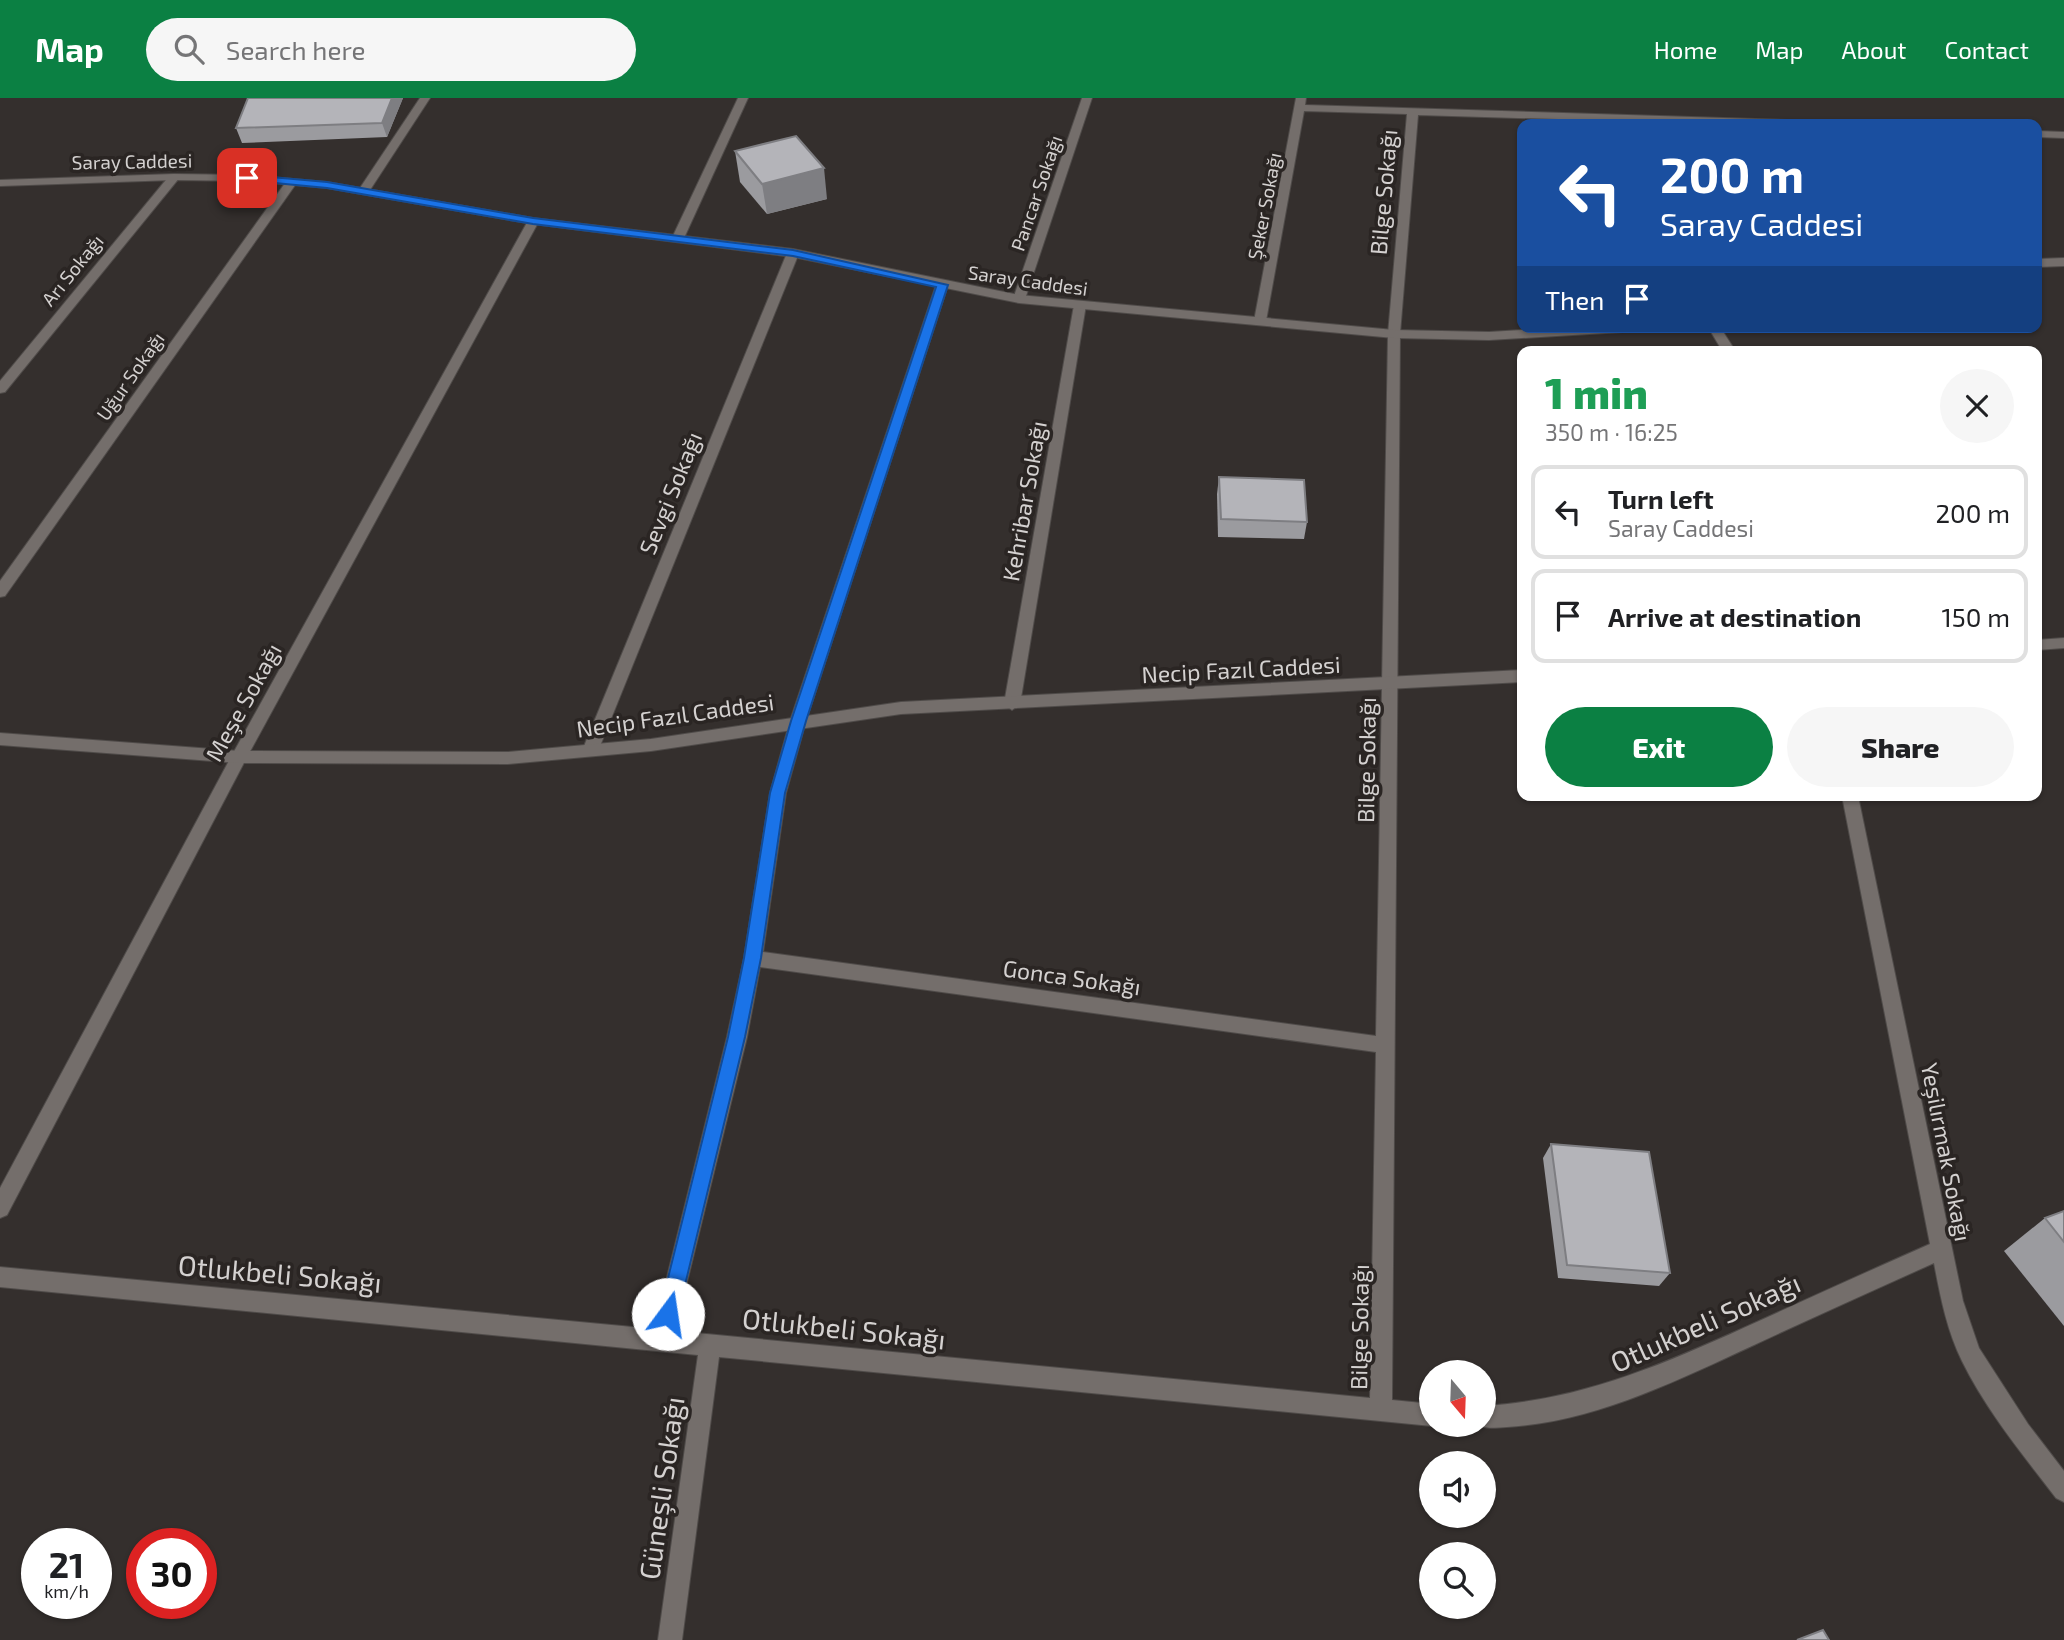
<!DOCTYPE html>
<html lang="en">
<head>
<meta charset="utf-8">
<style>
	:root { --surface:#fff; --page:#f6f6f6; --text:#202124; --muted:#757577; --line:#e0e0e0; --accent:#0b8043 }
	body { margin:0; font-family:"Exo 2",sans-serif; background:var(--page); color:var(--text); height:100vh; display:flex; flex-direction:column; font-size:26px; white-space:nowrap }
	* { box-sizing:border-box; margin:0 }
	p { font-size:23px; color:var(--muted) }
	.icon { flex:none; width:38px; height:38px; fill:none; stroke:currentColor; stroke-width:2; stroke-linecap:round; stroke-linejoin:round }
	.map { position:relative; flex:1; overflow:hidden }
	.side { position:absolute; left:1517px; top:248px; width:525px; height:455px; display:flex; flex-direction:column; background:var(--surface); border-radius:14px; box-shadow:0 2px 5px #0004 }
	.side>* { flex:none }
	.top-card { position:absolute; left:1517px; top:21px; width:525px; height:214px; border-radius:14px; box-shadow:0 2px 5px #0004; background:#1a4fa0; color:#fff; overflow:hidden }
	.needle { width:46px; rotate:161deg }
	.controls { position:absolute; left:1419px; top:1262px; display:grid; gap:14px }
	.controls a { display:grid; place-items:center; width:77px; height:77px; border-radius:50%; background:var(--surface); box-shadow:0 2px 5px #0004; font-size:35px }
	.speed { position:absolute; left:21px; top:1430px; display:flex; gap:14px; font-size:35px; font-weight:700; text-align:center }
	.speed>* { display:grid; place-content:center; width:91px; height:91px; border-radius:50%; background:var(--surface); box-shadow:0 2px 5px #0004; line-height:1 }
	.speed small { font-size:18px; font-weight:400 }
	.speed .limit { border:10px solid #d22; background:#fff; color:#111 }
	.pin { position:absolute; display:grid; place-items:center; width:60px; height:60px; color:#fff; margin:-30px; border-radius:14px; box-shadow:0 4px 10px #0006 }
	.me { position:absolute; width:77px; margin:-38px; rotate:14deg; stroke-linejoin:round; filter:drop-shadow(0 0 5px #0008) }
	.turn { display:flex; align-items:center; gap:24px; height:147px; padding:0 28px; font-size:32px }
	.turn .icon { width:91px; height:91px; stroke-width:2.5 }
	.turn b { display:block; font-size:49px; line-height:60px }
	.then { display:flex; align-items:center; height:66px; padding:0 28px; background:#0003; gap:14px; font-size:26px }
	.round { display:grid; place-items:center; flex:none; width:74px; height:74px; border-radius:37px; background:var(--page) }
	.headline { display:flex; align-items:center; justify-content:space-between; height:119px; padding:0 28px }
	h1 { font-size:42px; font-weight:800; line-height:52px; color:#1e9e55 }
	.cta { display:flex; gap:14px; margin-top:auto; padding:14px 28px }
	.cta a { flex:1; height:80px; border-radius:42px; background:var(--accent); color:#fff; font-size:28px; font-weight:800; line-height:80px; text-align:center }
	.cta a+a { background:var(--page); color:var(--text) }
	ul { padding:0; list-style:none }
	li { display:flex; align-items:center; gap:21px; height:94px; margin:0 14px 10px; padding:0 14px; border:4px solid var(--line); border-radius:14px }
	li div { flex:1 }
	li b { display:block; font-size:26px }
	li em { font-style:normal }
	header { display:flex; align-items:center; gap:42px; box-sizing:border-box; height:98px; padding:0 35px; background:var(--accent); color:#fff }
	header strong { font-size:33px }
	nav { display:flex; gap:38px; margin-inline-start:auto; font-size:24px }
	.search { width:490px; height:63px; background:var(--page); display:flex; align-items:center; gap:18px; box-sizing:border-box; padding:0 24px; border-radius:38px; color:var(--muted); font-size:26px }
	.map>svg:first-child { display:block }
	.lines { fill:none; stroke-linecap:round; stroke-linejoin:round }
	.minor-casing { stroke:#4f4b49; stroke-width:2 }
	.tertiary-casing { stroke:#4f4b49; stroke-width:2 }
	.minor { fill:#746e6b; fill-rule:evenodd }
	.tertiary { fill:#746e6b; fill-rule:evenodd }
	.wall { fill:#9b9b9f }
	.shaded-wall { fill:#7e7e82 }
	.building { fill:#b4b4b9; stroke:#7e7e82; stroke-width:2 }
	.route { fill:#1a73e8; stroke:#114b97; stroke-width:2 }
	.labels { text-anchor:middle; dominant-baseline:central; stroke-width:7; stroke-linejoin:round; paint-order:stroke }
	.far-street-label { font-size:19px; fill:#d4d1d0; stroke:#2a2523 }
	.street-label { font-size:23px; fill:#d4d1d0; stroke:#2a2523 }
	.near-street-label { font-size:28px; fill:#d4d1d0; stroke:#2a2523 }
</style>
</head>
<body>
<header>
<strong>Map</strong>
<div class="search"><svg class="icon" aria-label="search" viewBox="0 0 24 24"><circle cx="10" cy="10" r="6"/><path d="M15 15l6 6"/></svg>Search here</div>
<nav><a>Home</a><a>Map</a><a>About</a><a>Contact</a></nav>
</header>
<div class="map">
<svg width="2064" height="1542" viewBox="0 0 2064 1542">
	<rect width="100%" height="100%" fill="#342f2d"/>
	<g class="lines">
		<defs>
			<g id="minor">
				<polygon points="420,0 430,0 368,95 360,95 358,93"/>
				<polygon points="738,0 748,0 684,140 674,142 672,140"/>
				<polygon points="1082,0 1092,0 1025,201 1015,204 1013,201"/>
				<path d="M1296 0H1306L1305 7 1822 23 1827 26H1726L1418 17 1400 236 1392 1302 1432 1306V1326H1436L1432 1328 719 1259 682 1542H658L698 1257 0 1189V1169L654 1231 727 939 744 860 770 695 790 623 936 187 942 183 948 187 806 623 786 695 763 854 1376 938 1388 236 1407 16 1304 13 1266 223 1260 227 1254 223ZM760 869 1376 954 1370 1300 675 1233 747 939Z"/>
				<polygon points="2037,33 2064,34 2064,40 2037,39"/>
				<polygon points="170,77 180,79 5,294 0,295 0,283"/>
				<polygon points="288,81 298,83 5,498 0,499 0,483"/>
				<polygon points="529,121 539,123 247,659 7,1117 0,1120 0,1090 231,659"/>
				<polygon points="793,151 799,155 598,653 596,657 584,657 582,653 787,155"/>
				<polygon points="1080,203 1086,207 1020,606 1012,612 1004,606 1074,207"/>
				<polygon points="1708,229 1720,229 1736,254 1723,254"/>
				<path d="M1842 698H1858L1963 1203 1979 1250 2028 1326 2064 1373V1404L2056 1400C2023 1357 1986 1312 1962 1263 1947 1233 1940 1197 1934 1165 1874 1192 1814 1219 1754 1247 1676 1283 1594 1324 1507 1329 1496 1330 1486 1331 1476 1326H1484V1308C1584 1302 1669 1264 1759 1223 1816 1197 1873 1171 1930 1146Z"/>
			</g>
			<g id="tertiary">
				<polygon points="174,76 247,77 327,84 533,120 793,151 1019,197 1394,232 1489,234 1572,229 1645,229 1639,233 1489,242 1394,240 1019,205 793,159 533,126 327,90 247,83 174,82 0,88 0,82"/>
				<polygon points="2064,160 2064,168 2037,169 2037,161"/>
				<polygon points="2064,540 2064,550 2037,552 2037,542"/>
				<polygon points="1522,572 1522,584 901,616 651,653 508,666 239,665 0,647 0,635 239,653 508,654 651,641 901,604"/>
			</g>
		</defs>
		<!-- minor casing -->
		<use href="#minor" class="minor-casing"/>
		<!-- tertiary casing -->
		<use href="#tertiary" class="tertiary-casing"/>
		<!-- minor -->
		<use href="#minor" class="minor"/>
		<!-- tertiary -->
		<use href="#tertiary" class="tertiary"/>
	</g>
	<!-- wall -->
	<g class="wall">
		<polygon points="248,0 403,0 387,39 242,45 236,30"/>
		<polygon points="735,53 827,101 767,116 740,84"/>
		<polygon points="1219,379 1307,424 1304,441 1218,439 1217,396"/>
		<polygon points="1551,1046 1670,1175 1659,1188 1558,1180 1543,1060"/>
		<polygon points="2064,1113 2064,1228 2004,1153 2045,1120"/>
	</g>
	<!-- shaded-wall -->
	<g class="shaded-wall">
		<polygon points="392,0 403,0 387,39 382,25"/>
		<polygon points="824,70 827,101 767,116 762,86"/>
	</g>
	<!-- building -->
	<g class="building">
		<polygon points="248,0 392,0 382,25 236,30"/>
		<polygon points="796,38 824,70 762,86 735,53"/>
		<polygon points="1219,379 1304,382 1307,424 1221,421"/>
		<polygon points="1551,1046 1649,1054 1670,1175 1567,1167"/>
		<polygon points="2064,1113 2064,1144 2045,1120"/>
		<polygon points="1823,1532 1829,1542 1797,1542"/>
	</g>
	<!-- route -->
	<polygon class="route" points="247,77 327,84 533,120 793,152 948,187 806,623 785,695 761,860 745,939 678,1216 675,1223 668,1226 661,1223 659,1216 728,939 744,860 770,695 791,623 936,189 793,158 533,126 327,90 244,82 242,80"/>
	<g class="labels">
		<!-- far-street labels -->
		<g class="far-street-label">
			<text transform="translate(132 63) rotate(-1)">Saray Caddesi</text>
			<text transform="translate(1036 95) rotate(-71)">Pancar Sokağı</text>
			<text transform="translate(1264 108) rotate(-79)">Şeker Sokağı</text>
			<text transform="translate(72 172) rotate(-51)">Arı Sokağı</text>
			<text transform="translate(1028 182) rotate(8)">Saray Caddesi</text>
			<text transform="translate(130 278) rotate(-55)">Uğur Sokağı</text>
		</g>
		<!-- street labels -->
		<g class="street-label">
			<text transform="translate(1383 94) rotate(-85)">Bilge Sokağı</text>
			<text transform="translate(670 395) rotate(-68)">Sevgi Sokağı</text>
			<text transform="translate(1024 403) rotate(-80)">Kehribar Sokağı</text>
			<text transform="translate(1241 571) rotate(-3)">Necip Fazıl Caddesi</text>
			<text transform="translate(243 604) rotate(-61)">Meşe Sokağı</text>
			<text transform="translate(675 617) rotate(-8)">Necip Fazıl Caddesi</text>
			<text transform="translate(1366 662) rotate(-89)">Bilge Sokağı</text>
			<text transform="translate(1072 879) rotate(8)">Gonca Sokağı</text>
			<text transform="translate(1947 1054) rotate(79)">Yeşilırmak Sokağı</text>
			<text transform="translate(1359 1229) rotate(-89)">Bilge Sokağı</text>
		</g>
		<!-- near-street labels -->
		<g class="near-street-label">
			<text transform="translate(280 1175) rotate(5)">Otlukbeli Sokağı</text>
			<text transform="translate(1705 1224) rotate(-24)">Otlukbeli Sokağı</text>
			<text transform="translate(844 1230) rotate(6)">Otlukbeli Sokağı</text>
			<text transform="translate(661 1390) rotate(-82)">Güneşli Sokağı</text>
		</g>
	</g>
</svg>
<div class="controls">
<a><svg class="needle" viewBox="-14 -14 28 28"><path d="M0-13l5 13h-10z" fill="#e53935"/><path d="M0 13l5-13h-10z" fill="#757577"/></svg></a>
<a><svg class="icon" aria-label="sound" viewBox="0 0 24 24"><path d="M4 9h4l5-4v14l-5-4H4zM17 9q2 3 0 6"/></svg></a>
<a><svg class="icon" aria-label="search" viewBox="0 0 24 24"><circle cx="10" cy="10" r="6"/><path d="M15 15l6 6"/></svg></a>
</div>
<div class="speed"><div>21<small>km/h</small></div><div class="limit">30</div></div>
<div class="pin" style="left:247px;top:80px;background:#d93025"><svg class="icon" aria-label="arrive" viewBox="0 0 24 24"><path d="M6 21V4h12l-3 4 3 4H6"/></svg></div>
<svg class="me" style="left:668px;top:1216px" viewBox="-20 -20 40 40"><circle r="19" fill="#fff"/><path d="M0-13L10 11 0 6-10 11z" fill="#1a73e8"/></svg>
<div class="top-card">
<div class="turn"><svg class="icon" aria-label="left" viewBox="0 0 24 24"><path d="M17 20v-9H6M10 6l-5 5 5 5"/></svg><div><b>200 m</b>Saray Caddesi</div></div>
<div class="then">Then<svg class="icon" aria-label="arrive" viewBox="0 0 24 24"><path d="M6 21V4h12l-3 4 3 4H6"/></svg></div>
</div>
<section class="side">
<div class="headline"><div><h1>1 min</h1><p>350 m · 16:25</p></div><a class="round"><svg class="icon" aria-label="close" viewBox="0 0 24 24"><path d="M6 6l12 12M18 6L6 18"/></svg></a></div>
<ul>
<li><svg class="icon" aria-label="left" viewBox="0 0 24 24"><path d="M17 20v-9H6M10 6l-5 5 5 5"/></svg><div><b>Turn left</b><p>Saray Caddesi</p></div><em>200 m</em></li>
<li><svg class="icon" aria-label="arrive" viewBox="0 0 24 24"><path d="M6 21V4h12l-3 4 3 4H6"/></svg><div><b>Arrive at destination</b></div><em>150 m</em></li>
</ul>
<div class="cta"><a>Exit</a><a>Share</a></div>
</section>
</div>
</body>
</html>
